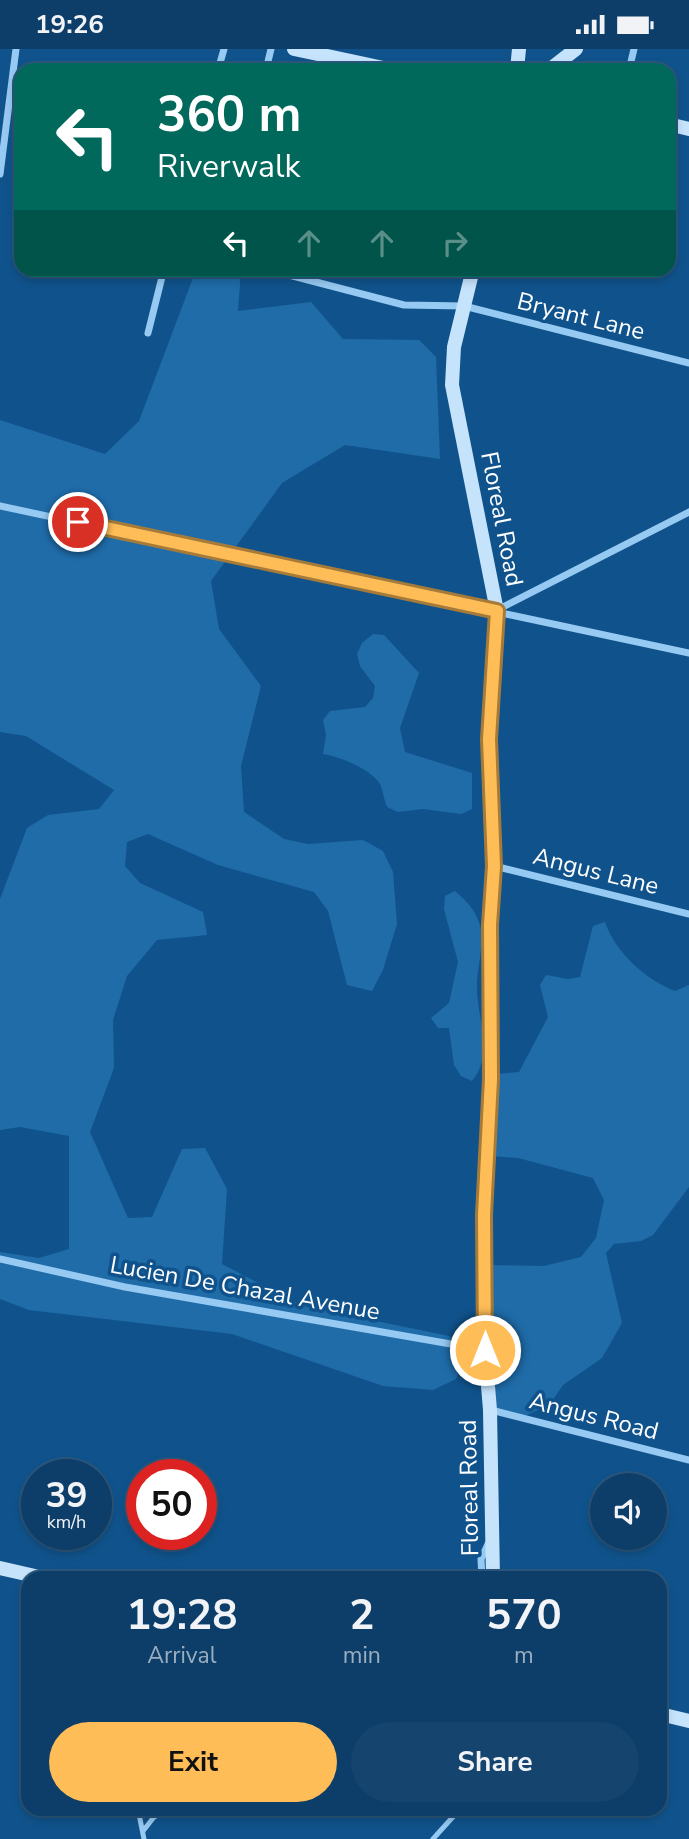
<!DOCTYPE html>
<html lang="en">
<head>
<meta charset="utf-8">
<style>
	:root { --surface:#0c3e69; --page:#15456f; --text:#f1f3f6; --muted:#9aaec0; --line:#2c577d; --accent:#ffbd58 }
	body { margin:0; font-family:"Nunito Sans",sans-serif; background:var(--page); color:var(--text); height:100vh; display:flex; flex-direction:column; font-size:26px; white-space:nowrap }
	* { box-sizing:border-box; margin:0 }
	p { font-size:23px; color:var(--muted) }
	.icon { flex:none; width:38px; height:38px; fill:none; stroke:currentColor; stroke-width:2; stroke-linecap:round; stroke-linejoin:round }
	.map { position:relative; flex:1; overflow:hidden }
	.details { position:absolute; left:21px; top:1522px; width:646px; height:245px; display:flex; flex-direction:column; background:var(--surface); border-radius:21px; box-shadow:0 4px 10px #0003,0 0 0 2px var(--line) }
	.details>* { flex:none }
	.guide { position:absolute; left:14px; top:14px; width:662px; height:214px; border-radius:21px; box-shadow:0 4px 10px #0003,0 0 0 2px var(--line); background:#00695c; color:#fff; overflow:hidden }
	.fabs { position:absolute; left:590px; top:1424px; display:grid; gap:14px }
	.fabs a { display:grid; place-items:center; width:77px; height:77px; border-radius:50%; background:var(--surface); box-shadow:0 4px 10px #0003,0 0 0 2px var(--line); font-size:35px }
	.speed { position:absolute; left:21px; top:1410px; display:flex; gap:14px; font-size:35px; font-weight:700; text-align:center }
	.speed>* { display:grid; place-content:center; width:91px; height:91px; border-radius:50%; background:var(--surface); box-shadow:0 4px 10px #0003,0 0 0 2px var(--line); line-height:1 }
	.speed small { font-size:18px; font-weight:400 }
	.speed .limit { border:10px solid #d22; background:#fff; color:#111 }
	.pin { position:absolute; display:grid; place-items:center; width:60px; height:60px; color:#fff; margin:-30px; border:4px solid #fff; border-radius:50%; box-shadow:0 2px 7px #0007 }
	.me { position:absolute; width:77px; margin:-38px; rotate:0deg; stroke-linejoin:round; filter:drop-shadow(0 0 5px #0008) }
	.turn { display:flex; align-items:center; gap:24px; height:147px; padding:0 28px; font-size:32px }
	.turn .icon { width:91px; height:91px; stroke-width:2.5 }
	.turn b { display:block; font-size:49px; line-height:60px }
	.lanes { display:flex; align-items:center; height:66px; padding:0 28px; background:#0003; justify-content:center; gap:35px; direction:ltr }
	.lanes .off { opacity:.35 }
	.eta { display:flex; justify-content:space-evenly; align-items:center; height:119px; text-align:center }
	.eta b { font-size:42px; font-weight:700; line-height:49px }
	.button { display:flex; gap:14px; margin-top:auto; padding:14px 28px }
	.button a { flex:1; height:80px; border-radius:42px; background:var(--accent); color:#111; font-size:28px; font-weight:700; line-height:80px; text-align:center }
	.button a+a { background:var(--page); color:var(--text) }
	.status { display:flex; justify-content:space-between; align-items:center; height:49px; padding:0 35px; background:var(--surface); direction:ltr }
	.status svg { height:19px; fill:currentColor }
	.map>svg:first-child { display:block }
	.green { fill:#1f6ca9 }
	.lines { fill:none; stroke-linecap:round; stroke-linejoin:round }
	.lane { stroke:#97caf2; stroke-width:5 }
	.street { stroke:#97caf2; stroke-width:7 }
	.secondary { stroke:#c6e3fc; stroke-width:14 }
	.route-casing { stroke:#a67b39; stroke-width:18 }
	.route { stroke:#ffbd58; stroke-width:12 }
	.labels { text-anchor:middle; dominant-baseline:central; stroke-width:7; stroke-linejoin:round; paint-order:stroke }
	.street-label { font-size:24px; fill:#fff; stroke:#10538c }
</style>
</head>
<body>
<div class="status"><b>19:26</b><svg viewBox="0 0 49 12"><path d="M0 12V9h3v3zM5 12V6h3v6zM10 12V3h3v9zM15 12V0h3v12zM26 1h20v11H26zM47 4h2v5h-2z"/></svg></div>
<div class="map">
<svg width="689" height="1790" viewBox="0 0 689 1790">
	<rect width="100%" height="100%" fill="#10538c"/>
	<!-- green -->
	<g class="green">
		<polygon points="196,221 241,221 238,262 311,253 343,290 419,291 436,308 440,410 345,396 282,434 211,532 219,580 261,637 241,717 244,763 284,790 308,795 363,791 383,802 393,823 397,875 383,921 372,942 347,936 328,862 314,843 218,816 148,785 127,793 125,817 140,834 203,863 207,886 157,891 127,927 113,971 114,1019 90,1083 128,1169 152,1168 182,1100 205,1099 227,1140 222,1215 303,1257 449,1287 469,1299 456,1330 433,1341 383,1337 232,1285 29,1261 0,1250 0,1203 39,1209 69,1200 69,1087 20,1078 0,1081 0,850 27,779 48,766 99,760 114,741 26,687 0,683 0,371 105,405 139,372"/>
		<path d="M373 585 384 586 419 624 400 679 405 703 472 724V760L461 765 423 760 398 763 387 758C384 751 383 742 380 735 372 721 339 707 323 705L326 686 323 671 330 662 365 658 373 649 375 637 360 617 357 605 362 594Z"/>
		<path d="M455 842C467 853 475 860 480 876 485 894 477 918 477 936 476 967 495 1005 472 1032L461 1027 454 1016 449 979H438L431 969 449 954 458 913 444 860 445 847Z"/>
		<path d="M605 873C615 903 646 931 675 942L689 936V1138L653 1186 641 1192 614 1195 606 1204 622 1274 602 1309 563 1336 550 1355 521 1369 497 1360 485 1301 489 1216 544 1217 581 1208 596 1189 604 1151 593 1129 518 1109 492 1107 497 1025 519 1023 548 968 540 936 546 926 568 930 580 928 593 877Z"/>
	</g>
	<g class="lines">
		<!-- lane -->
		<g class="lane">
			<polyline points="138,1760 144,1790"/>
			<polyline points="511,1760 512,1761"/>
			<polyline points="143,1782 154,1768 169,1760"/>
			<polyline points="433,1790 460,1760"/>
		</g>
		<!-- street -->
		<g class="street">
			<polyline points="218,21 224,0"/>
			<polyline points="266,21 271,0"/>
			<polyline points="629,21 634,0"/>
			<polyline points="0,125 16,0"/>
			<polyline points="266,220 404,256 464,257 689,314"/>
			<polyline points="148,284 164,220"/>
			<polyline points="0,457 689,604"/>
			<polyline points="497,561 689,463"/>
			<polyline points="494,817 689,865"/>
			<polyline points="0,1210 125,1238 485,1301"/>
			<polyline points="491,1361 689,1411"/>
			<polyline points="482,1530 481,1510 489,1493"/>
		</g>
		<!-- secondary -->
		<g class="secondary">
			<polyline points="294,0 393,21"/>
			<polyline points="517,21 519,0"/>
			<polyline points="549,21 576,0"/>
			<polyline points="668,75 689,80"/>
			<polyline points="473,220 454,298 452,336 497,562 489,690 494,817 490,876 491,1030 484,1166 485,1301 490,1361 493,1530"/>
			<polyline points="0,1519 48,1530"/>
			<polyline points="660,1665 689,1672"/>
		</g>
	</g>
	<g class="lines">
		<defs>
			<polyline id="route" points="78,473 497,562 489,690 494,817 490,876 491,1030 484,1166 485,1301"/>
		</defs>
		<!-- route casing -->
		<use href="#route" class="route-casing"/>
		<!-- route -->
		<use href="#route" class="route"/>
	</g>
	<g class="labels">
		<!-- street labels -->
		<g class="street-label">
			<text transform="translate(581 267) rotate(14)">Bryant Lane</text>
			<text transform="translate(502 470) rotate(79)">Floreal Road</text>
			<text transform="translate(596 822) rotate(14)">Angus Lane</text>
			<text transform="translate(245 1239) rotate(10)">Lucien De Chazal Avenue</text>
			<text transform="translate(594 1367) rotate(14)">Angus Road</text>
			<text transform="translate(469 1439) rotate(-91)">Floreal Road</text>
		</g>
	</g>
</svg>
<div class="fabs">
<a><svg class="icon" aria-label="sound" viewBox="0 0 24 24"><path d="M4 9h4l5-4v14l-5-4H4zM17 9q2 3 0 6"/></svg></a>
</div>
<div class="speed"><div>39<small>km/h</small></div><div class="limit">50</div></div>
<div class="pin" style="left:78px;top:473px;background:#d93025"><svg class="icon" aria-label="arrive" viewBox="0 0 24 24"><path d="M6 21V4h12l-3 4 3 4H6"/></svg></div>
<svg class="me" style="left:485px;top:1301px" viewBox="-20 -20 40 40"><circle r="17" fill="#ffbd58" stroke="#fff" stroke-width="3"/><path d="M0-11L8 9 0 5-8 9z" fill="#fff"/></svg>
<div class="guide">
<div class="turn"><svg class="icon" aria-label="left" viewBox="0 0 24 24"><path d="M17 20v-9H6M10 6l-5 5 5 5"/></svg><div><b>360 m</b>Riverwalk</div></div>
<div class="lanes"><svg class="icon" aria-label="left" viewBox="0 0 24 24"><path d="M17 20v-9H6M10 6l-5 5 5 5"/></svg><svg class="icon off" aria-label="ahead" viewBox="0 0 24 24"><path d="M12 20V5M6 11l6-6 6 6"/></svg><svg class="icon off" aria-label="ahead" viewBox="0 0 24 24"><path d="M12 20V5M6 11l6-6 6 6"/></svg><svg class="icon off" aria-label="right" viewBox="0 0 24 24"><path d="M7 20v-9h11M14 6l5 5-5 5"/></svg></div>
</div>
<section class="details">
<div class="eta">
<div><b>19:28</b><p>Arrival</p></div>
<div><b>2</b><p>min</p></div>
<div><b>570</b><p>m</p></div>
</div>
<div class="button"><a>Exit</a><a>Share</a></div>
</section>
</div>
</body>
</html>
